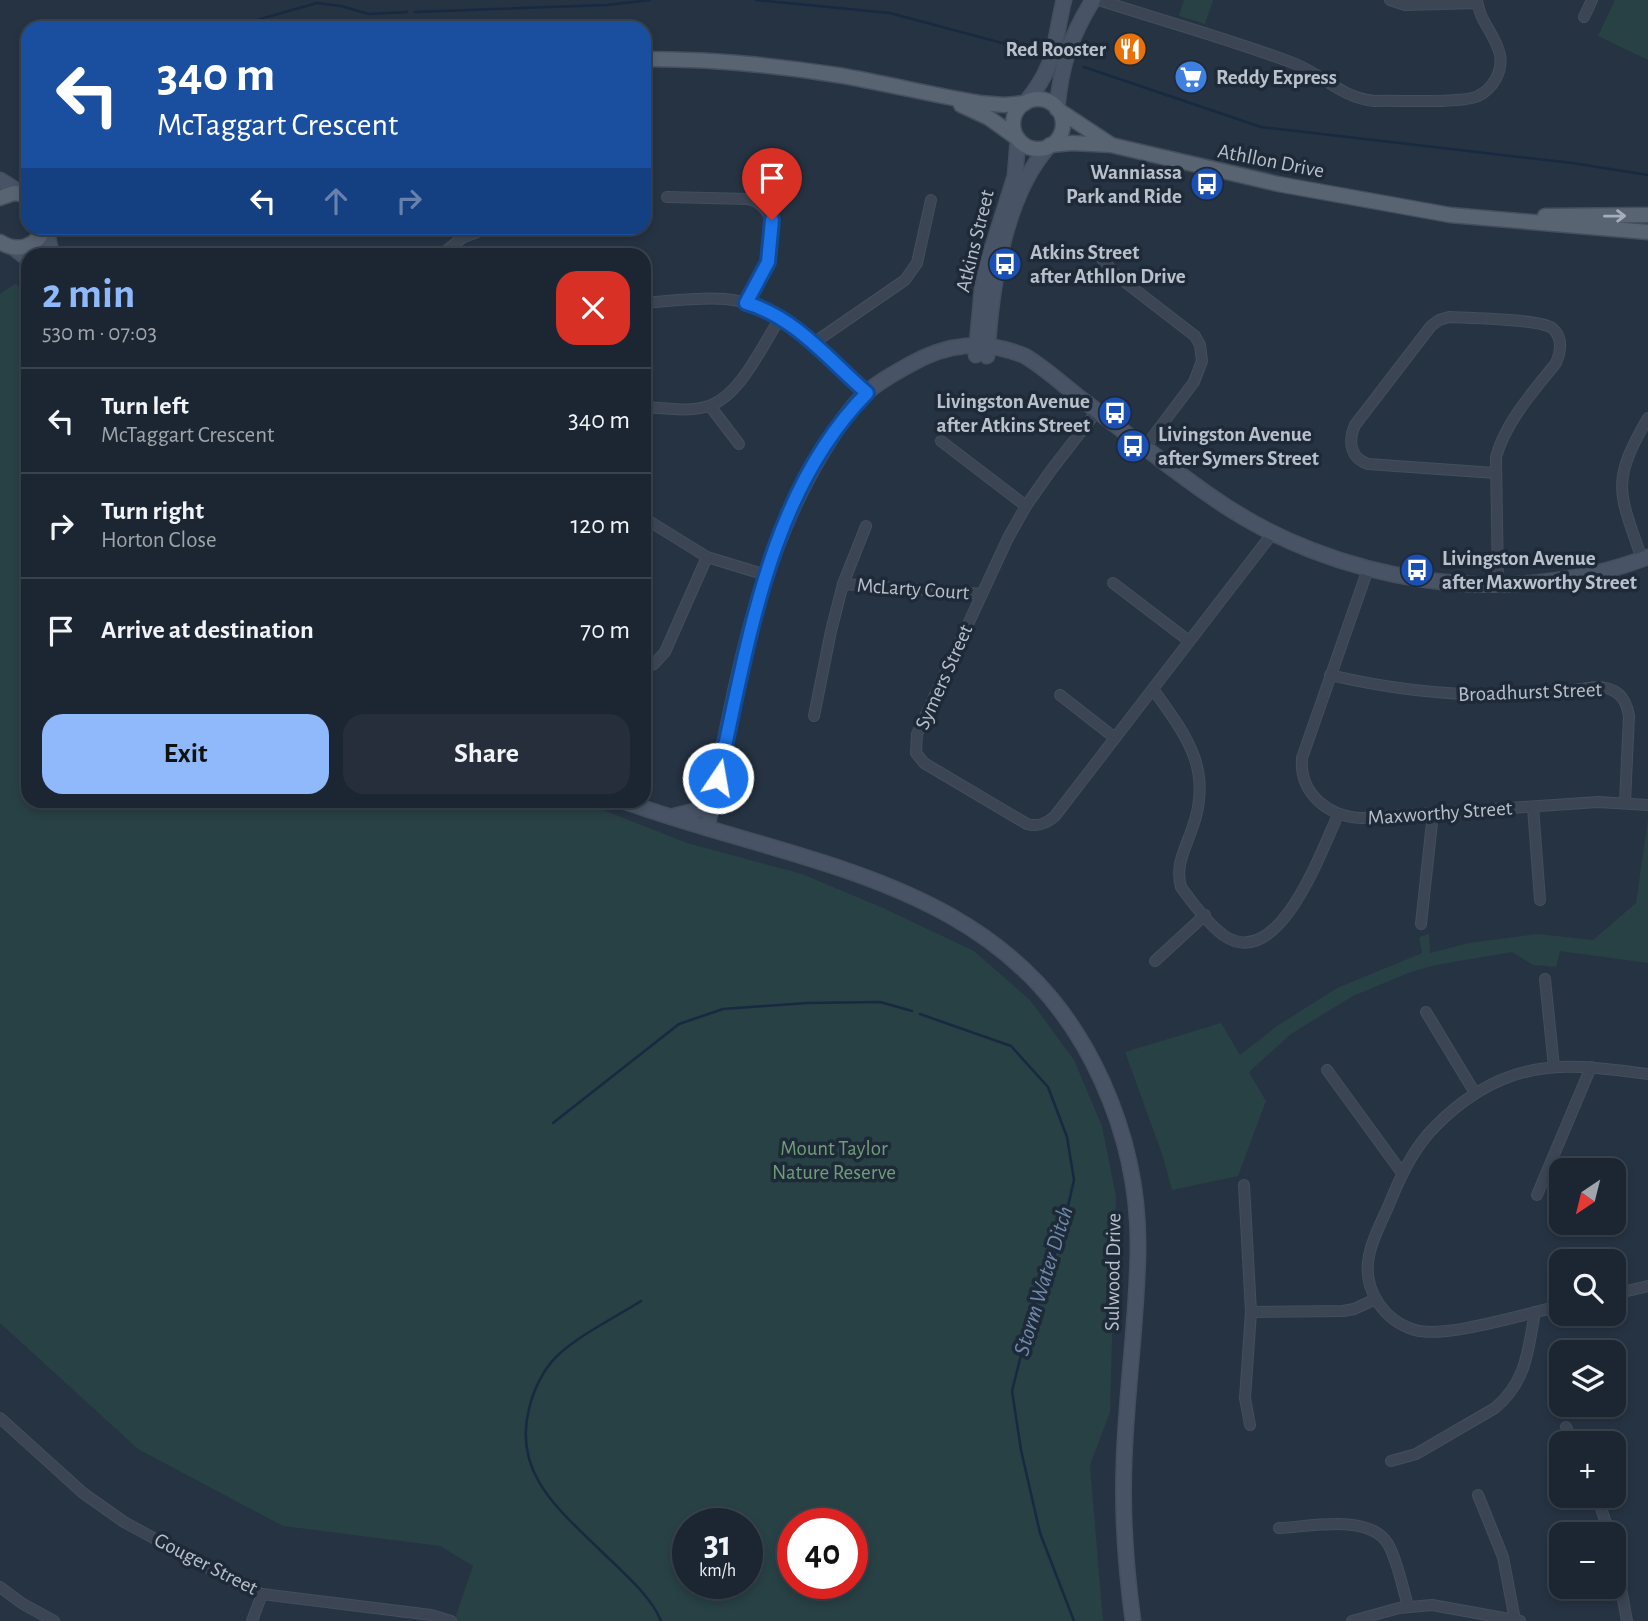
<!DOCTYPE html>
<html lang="en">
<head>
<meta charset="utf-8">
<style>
	:root { --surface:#1c2632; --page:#252e3a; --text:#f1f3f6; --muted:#a0a5ac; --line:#3a434d; --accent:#8fb9fb }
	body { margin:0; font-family:"Alegreya Sans",sans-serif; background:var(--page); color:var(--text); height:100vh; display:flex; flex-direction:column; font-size:26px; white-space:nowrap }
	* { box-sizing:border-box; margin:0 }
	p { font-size:23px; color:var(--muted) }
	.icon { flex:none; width:38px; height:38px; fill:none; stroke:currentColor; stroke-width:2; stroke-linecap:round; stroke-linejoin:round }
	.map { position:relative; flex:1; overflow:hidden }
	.drawer { position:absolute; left:21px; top:248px; width:630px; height:560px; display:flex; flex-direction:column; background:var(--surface); border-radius:21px; box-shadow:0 4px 10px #0003,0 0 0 2px var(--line) }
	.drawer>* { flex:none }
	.banner { position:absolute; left:21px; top:21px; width:630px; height:214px; border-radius:21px; box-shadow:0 4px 10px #0003,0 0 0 2px var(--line); background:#1a4fa0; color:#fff; overflow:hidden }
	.needle { width:46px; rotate:215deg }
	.buttons { position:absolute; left:1549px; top:1158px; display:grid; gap:14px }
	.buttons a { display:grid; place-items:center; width:77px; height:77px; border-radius:14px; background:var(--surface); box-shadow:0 4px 10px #0003,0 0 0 2px var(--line); font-size:35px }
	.speed { position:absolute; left:672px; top:1508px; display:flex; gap:14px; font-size:35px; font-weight:700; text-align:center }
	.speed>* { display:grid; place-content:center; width:91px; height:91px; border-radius:50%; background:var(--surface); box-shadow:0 4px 10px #0003,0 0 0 2px var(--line); line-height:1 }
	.speed small { font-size:18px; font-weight:400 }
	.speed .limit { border:10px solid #d22; background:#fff; color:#111 }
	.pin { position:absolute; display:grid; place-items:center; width:60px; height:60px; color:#fff; margin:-72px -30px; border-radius:50% 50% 50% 0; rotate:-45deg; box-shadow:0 0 7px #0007 }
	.pin .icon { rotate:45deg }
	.me { position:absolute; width:77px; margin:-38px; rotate:12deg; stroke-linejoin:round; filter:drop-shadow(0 0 5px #0008) }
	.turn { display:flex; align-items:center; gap:24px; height:147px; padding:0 21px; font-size:32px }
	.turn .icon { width:91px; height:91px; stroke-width:2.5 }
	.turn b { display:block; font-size:49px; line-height:60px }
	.lanes { display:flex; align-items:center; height:66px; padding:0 21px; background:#0003; justify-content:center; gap:35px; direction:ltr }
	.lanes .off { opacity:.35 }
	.round { display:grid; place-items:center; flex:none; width:74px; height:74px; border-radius:21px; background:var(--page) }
	.headline { display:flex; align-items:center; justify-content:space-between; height:119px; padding:0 21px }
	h1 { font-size:42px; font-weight:600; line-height:52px; color:var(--accent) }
	.button { display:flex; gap:14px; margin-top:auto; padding:14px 21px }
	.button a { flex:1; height:80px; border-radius:21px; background:var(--accent); color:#111; font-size:28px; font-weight:600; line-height:80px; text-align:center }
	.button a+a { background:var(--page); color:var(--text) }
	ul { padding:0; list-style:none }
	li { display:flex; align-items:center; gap:21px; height:105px; padding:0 21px; border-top:2px solid var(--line) }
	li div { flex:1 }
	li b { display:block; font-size:26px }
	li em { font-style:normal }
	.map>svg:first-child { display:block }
	.green { fill:#284144; fill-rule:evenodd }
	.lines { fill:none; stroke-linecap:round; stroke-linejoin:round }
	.stream { stroke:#182942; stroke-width:2.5 }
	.street-casing { stroke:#444e5c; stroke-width:12 }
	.secondary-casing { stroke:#444e5c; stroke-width:17 }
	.primary-casing { stroke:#444e5c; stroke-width:17 }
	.street { stroke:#3b4553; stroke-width:10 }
	.secondary { stroke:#485466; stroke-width:14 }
	.primary { stroke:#596473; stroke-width:14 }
	.oneway { stroke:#a5aeba }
	.route-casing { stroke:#114b97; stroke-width:18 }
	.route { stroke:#1a73e8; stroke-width:12 }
	.labels { text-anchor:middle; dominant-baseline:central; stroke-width:7; stroke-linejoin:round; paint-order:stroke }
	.poi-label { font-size:21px; font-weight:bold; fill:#b8c0cc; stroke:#1f2a38; text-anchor:start }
	.street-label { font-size:21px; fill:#b8c0cc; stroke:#1f2a38 }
	.park-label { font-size:21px; fill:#6e9e79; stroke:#1f2a38 }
	.water-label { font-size:23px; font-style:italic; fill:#708aac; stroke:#1f2a38 }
</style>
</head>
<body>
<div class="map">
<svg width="1648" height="1621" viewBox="0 0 1648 1621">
	<rect width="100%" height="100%" fill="#263343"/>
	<!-- green -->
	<g class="green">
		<polygon points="1184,0 1213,0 1205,24 1179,16"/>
		<polygon points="1615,0 1648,0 1648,60 1598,36"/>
		<path d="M16 283 28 300V802H583L687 843 802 874 883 908 974 951 1030 1000 1074 1060 1102 1126 1116 1196 1110 1412 1090 1465 1103 1621H454L473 1566 440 1546 283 1526 138 1449 0 1323V294ZM688 1524H747V1584H688ZM793 1524H852V1584H793Z"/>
		<polygon points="1648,819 1648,963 1560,951 1556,967 1533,965 1512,952 1436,965 1411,972 1353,996 1291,1034 1249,1072 1266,1101 1238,1176 1172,1190 1163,1157 1125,1052 1221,1023 1240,1055 1277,1026 1337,988 1422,953 1419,937 1429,934 1430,953 1469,943 1538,934 1593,940 1636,903"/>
	</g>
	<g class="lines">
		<!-- stream -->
		<g class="stream">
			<polyline points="756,0 890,13 1032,51"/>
			<polyline points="415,12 607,5 650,0"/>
			<polyline points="228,28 317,3 341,6 369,14 407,12"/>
			<polyline points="1084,67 1261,127 1572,163 1648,175"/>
			<polyline points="920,1014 1011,1046 1048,1087 1067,1137 1074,1180 1059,1245 1038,1288 1012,1391 1021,1450 1040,1533 1074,1621"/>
			<polyline points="553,1123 679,1024 723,1009 807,1003 880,1002 912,1011"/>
			<path d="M641 1301C616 1317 577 1336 556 1357 543 1370 533 1391 529 1409 513 1472 557 1508 598 1548 618 1568 651 1595 661 1621"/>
		</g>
		<defs>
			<g id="street">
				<path d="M1099 0C1163 21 1230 39 1293 63 1323 74 1339 97 1374 101 1395 100 1462 104 1478 96 1493 89 1503 71 1500 55 1496 35 1479 21 1477 0"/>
				<polyline points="1390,0 1405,5 1477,3"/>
				<polyline points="1584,17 1592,0"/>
				<path d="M667 197 748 199C777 206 776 240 767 264 762 278 753 290 746 303"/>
				<polyline points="1098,254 1116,275 1195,336 1200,345 1202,361 1194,382 1145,447"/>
				<polyline points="440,256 462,238 488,228"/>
				<path d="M644 303C671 301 698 297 725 299 784 304 825 356 867 393"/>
				<polyline points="812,344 905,280 917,263 931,200"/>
				<polyline points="710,406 739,444"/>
				<path d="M645 407C664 408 685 412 705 407 739 399 762 346 780 318"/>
				<path d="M1097 411 1052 469 1026 506 1008 538 917 734 916 753 924 763 1027 824C1038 827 1046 824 1055 816L1272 534"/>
				<polyline points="941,441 1026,506"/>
				<path d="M1495 473 1368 464C1350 458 1348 441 1355 425L1431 326 1439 320 1449 317C1468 318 1539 319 1552 328 1563 337 1561 351 1556 363 1533 392 1506 421 1496 457L1498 584"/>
				<polyline points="644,518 707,557 766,575"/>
				<polyline points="866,526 843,584 982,594"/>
				<path d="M1642 559C1619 492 1610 483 1648 418"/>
				<path d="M1368 569 1302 758C1299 794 1329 817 1362 818L1598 802 1648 805"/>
				<polyline points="1113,583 1189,641"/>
				<polyline points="644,667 654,664 665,652 707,557"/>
				<path d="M1330 675C1419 696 1505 701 1596 687 1616 687 1626 697 1629 716L1625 802"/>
				<path d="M1153 689C1186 735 1214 770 1192 829 1185 849 1175 866 1181 887 1191 901 1213 930 1228 938 1281 967 1322 849 1338 815"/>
				<polyline points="1060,695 1115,738"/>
				<polyline points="814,716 831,631 843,584"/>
				<polyline points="1533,807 1540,900"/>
				<polyline points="1421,924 1433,813"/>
				<polyline points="1155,961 1205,915"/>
				<polyline points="1545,979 1554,1067"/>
				<polyline points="1426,1012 1475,1093"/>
				<polyline points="1327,1070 1402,1173"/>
				<polyline points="1244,1185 1251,1312"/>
				<polyline points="1537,1195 1591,1067"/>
				<polyline points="1614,1294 1648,1286"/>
				<path d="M1561 1306C1527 1313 1445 1339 1415 1330 1384 1321 1362 1289 1369 1256 1372 1239 1381 1223 1388 1207 1399 1180 1410 1155 1429 1133 1450 1110 1473 1092 1501 1080 1549 1059 1599 1068 1648 1074"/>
				<polyline points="0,1418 83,1493 124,1522 242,1586 262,1594 431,1615 451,1621"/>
				<polyline points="1250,1425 1245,1398 1251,1312 1343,1311 1354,1309 1376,1299"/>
				<polyline points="1566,1427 1574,1444"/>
				<path d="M1391 1461 1416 1454 1495 1408C1527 1381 1528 1350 1535 1312"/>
				<polyline points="1478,1495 1503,1557 1515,1620"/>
				<polyline points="1597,1496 1610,1535"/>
				<path d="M1279 1528C1309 1527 1370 1513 1388 1544 1398 1562 1402 1586 1408 1606"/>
				<polyline points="1614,1550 1627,1621"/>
				<polyline points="0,1587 23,1604 54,1621"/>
				<polyline points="252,1621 262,1594"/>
				<polyline points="1352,1621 1399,1608 1432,1605 1520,1621"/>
			</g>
			<g id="secondary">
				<path d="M1026 102C1058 63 1053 44 1064 0"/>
				<path d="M1057 109C1061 65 1070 37 1093 0"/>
				<polyline points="0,180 19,192"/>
				<polyline points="46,228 52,256"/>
				<polyline points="14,248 28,259"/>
				<polyline points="976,355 982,290 987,265 1015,176 1018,139"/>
				<path d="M987 356C991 290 1004 196 1049 146"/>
				<path d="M626 802C810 868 1011 879 1102 1081 1126 1134 1139 1193 1138 1251 1137 1322 1126 1393 1124 1464 1122 1517 1126 1569 1133 1621"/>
				<polyline points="674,816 698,810 714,797"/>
				<path d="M707 828C735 701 752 567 821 454 834 433 847 411 865 394 878 382 893 374 909 365 947 343 984 339 1025 356 1045 368 1062 384 1080 398 1124 431 1167 466 1212 497 1334 583 1507 611 1648 557"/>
			</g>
			<g id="primary">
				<path d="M644 59C709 59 774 65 837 75 885 83 932 95 980 103L1004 105 1025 103"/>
				<circle cx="1038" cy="124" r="25"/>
				<polyline points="961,105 989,118 1017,138"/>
				<polyline points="1057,109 1110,144"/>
				<polyline points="1050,145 1072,143 1111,145 1278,184 1450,215 1648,232"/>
				<polyline points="0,198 14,193 28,195"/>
				<polyline points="1545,216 1648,215"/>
				<path d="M0 242C17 253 37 247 44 228"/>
			</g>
		</defs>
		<!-- street casing -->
		<use href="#street" class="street-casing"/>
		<!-- secondary casing -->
		<use href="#secondary" class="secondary-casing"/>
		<!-- primary casing -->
		<use href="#primary" class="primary-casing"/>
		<!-- street -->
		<use href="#street" class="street"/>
		<!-- secondary -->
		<use href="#secondary" class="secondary"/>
		<!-- primary -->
		<use href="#primary" class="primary"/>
	</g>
	<!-- one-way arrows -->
	<defs><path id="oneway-shaft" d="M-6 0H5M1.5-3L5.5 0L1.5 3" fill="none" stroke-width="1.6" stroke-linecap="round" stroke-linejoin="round" transform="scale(1.75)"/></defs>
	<use class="oneway" href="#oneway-shaft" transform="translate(1615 216) rotate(-1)"/>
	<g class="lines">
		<defs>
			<path id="route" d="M718 778C748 646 768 493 867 393 830 361 794 316 746 303L768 262 772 220"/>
		</defs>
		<!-- route casing -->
		<use href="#route" class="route-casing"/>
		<!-- route -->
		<use href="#route" class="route"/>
	</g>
	<!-- icons -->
	<defs>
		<symbol id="restaurant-disc" viewBox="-11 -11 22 22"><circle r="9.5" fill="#e8710a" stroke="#1f2a38"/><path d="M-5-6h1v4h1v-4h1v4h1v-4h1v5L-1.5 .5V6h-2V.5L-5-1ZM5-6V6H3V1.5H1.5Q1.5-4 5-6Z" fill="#fff"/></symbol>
		<symbol id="supermarket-disc" viewBox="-11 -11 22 22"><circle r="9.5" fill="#3f7fe0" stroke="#1f2a38"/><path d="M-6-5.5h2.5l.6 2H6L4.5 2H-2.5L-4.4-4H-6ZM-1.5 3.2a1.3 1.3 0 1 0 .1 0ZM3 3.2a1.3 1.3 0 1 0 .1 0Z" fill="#fff"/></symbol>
		<symbol id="bus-disc" viewBox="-11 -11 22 22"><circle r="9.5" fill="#1a4fb4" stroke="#1f2a38"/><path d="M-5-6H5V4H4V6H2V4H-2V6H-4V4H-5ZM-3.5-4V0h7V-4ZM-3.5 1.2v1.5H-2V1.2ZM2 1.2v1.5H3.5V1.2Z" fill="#fff"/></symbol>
	</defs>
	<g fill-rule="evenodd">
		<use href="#restaurant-disc" x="1111" y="30" width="38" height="38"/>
		<use href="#supermarket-disc" x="1172" y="58" width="38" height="38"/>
		<use href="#bus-disc" x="1188" y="165" width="38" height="38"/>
		<use href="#bus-disc" x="986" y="245" width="38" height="38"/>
		<use href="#bus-disc" x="1096" y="394" width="38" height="38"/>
		<use href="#bus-disc" x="1114" y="427" width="38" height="38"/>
		<use href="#bus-disc" x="1398" y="551" width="38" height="38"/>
	</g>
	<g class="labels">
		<!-- poi labels -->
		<g class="poi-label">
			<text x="1106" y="49" text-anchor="end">Red Rooster</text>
			<text x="1216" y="77">Reddy Express</text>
			<text x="1182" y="172" text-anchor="end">Wanniassa<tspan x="1182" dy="24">Park and Ride</tspan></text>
			<text x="1030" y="252">Atkins Street<tspan x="1030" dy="24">after Athllon Drive</tspan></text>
			<text x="1090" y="401" text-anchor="end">Livingston Avenue<tspan x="1090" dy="24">after Atkins Street</tspan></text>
			<text x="1158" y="434">Livingston Avenue<tspan x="1158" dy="24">after Symers Street</tspan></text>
			<text x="1442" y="558">Livingston Avenue<tspan x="1442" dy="24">after Maxworthy Street</tspan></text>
		</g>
		<!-- street labels -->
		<g class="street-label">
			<text transform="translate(1271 161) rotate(11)">Athllon Drive</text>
			<text transform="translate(975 241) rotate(-76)">Atkins Street</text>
			<text transform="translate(913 589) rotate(4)">McLarty Court</text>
			<text transform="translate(944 677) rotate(-66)">Symers Street</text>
			<text transform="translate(1530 692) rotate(-2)">Broadhurst Street</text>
			<text transform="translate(1440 813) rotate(-4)">Maxworthy Street</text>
			<text transform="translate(1113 1272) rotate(-89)">Sulwood Drive</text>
			<text transform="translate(206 1564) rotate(27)">Gouger Street</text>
		</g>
		<!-- park labels -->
		<g class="park-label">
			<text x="834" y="1148">Mount Taylor<tspan x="834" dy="24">Nature Reserve</tspan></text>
		</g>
		<!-- water labels -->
		<g class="water-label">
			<text transform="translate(1044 1281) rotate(-73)">Storm Water Ditch</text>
		</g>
	</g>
</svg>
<div class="buttons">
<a><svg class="needle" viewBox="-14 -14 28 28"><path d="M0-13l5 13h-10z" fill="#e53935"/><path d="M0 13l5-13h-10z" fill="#a0a5ac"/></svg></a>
<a><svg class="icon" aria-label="search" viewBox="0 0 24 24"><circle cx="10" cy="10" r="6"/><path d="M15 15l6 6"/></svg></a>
<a><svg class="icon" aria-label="layers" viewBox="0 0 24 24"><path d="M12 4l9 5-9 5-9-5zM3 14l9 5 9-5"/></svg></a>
<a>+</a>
<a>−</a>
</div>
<div class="speed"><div>31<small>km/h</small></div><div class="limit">40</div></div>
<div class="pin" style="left:772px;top:220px;background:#d93025"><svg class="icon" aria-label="arrive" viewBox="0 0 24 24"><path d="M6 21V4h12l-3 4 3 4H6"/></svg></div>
<svg class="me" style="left:718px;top:778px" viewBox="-20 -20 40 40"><circle r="17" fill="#1a73e8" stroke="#fff" stroke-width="3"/><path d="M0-11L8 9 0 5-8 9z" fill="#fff"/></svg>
<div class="banner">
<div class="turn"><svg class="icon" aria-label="left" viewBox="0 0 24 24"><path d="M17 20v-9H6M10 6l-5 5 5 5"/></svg><div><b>340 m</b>McTaggart Crescent</div></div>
<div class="lanes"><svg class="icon" aria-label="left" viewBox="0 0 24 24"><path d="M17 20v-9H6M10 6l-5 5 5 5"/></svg><svg class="icon off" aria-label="ahead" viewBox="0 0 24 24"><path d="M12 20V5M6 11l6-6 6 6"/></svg><svg class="icon off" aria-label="right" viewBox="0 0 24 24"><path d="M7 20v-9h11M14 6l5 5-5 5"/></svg></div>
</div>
<section class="drawer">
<div class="headline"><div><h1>2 min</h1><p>530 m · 07:03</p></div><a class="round" style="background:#d93025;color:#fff"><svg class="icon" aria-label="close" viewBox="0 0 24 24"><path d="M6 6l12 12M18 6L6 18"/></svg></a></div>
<ul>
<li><svg class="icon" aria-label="left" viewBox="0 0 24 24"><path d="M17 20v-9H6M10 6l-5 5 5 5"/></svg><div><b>Turn left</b><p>McTaggart Crescent</p></div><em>340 m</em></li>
<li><svg class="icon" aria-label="right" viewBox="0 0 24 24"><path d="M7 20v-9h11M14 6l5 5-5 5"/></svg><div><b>Turn right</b><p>Horton Close</p></div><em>120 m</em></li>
<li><svg class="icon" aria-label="arrive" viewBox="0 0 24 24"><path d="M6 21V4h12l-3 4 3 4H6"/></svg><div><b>Arrive at destination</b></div><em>70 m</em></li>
</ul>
<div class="button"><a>Exit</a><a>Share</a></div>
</section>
</div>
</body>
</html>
